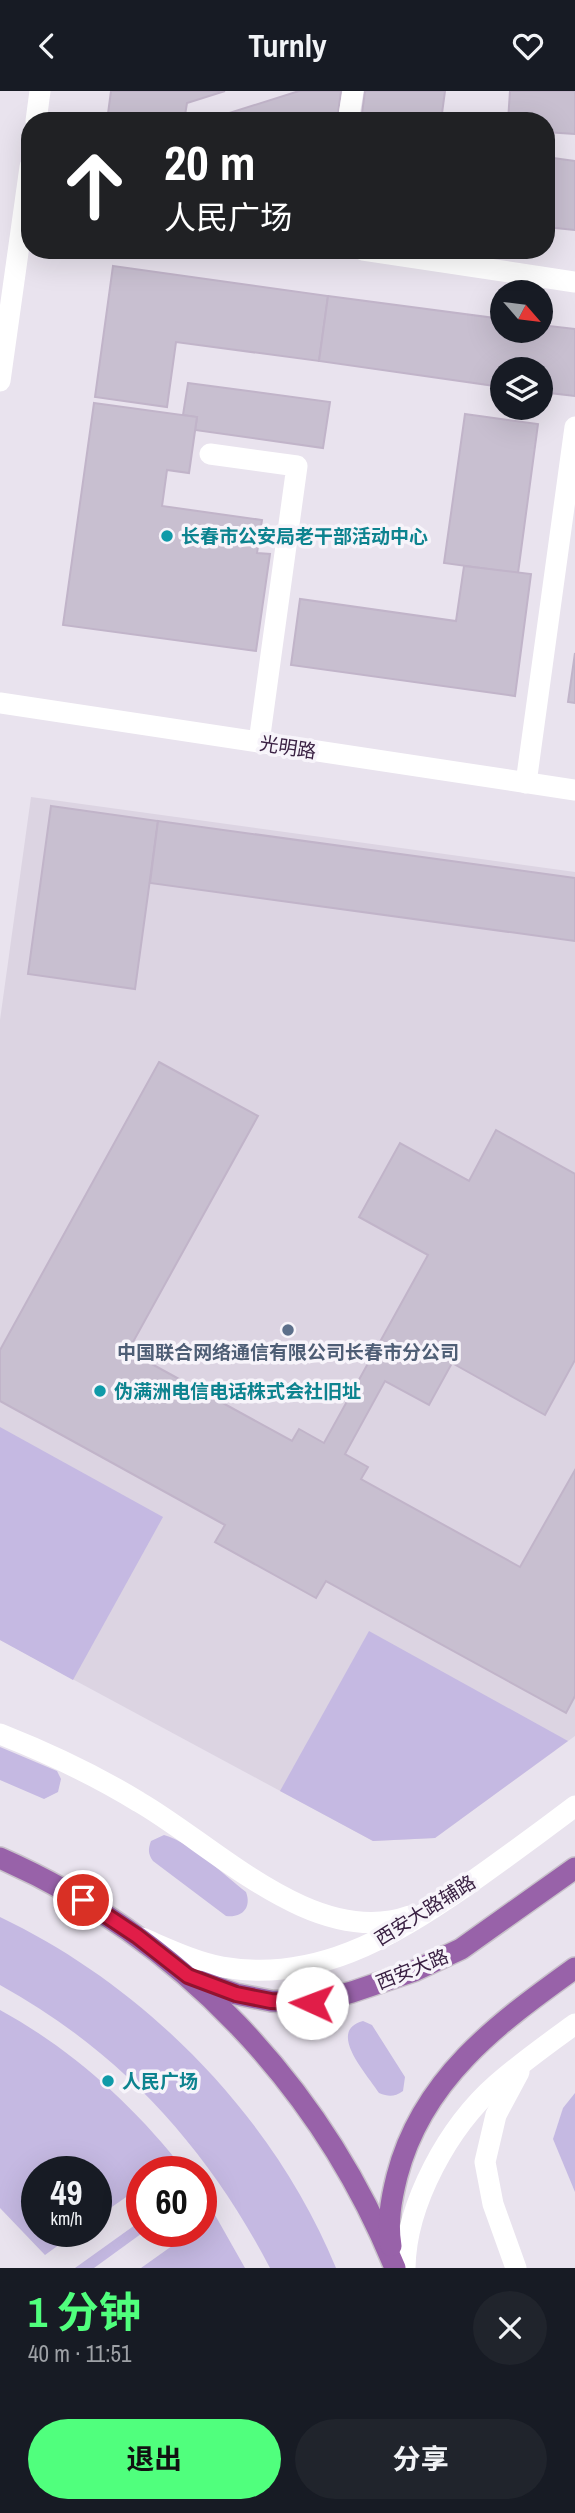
<!DOCTYPE html>
<html lang="zh">
<head>
<meta charset="utf-8">
<style>
	:root { --surface:#171b24; --page:#20242c; --text:#f1f3f6; --muted:#9ea1a6; --accent:#50ff7d }
	body { margin:0; font-family:"Archivo Narrow","Noto Sans SC",sans-serif; background:var(--page); color:var(--text); height:100vh; display:flex; flex-direction:column; font-size:26px; white-space:nowrap }
	* { box-sizing:border-box; margin:0 }
	p { font-size:23px; color:var(--muted) }
	.icon { flex:none; width:38px; height:38px; fill:none; stroke:currentColor; stroke-width:2; stroke-linecap:round; stroke-linejoin:round }
	.map { position:relative; height:2177px; overflow:hidden }
	.side { display:flex; flex-direction:column; background:var(--surface); flex:1 }
	.side>* { flex:none }
	.banner { position:absolute; left:21px; top:21px; width:534px; height:147px; border-radius:28px; box-shadow:0 7px 28px #0002; background:#202124; color:#fff; overflow:hidden }
	.needle { width:46px; rotate:118deg }
	.fabs { position:absolute; left:490px; top:189px; display:grid; gap:14px }
	.fabs a { display:grid; place-items:center; width:63px; height:63px; border-radius:50%; background:var(--surface); box-shadow:0 7px 28px #0002; font-size:35px }
	.speed { position:absolute; left:21px; top:2065px; display:flex; gap:14px; font-size:35px; font-weight:700; text-align:center }
	.speed>* { display:grid; place-content:center; width:91px; height:91px; border-radius:50%; background:var(--surface); box-shadow:0 7px 28px #0002; line-height:1 }
	.speed small { font-size:18px; font-weight:400 }
	.speed .limit { border:10px solid #d22; background:#fff; color:#111 }
	.pin { position:absolute; display:grid; place-items:center; width:60px; height:60px; color:#fff; margin:-30px; border:4px solid #fff; border-radius:50%; box-shadow:0 2px 7px #0007 }
	.me { position:absolute; width:77px; margin:-38px; rotate:272deg; stroke-linejoin:round; filter:drop-shadow(0 0 5px #0008) }
	.turn { display:flex; align-items:center; gap:24px; height:147px; padding:0 28px; font-size:32px }
	.turn .icon { width:91px; height:91px; stroke-width:2.5 }
	.turn b { display:block; font-size:49px; line-height:60px }
	.round { display:grid; place-items:center; flex:none; width:74px; height:74px; border-radius:37px; background:var(--page) }
	.head { display:flex; align-items:center; justify-content:space-between; height:119px; padding:0 28px }
	h1 { font-size:42px; font-weight:700; line-height:52px; color:var(--accent) }
	.button { display:flex; gap:14px; margin-top:auto; padding:14px 28px }
	.button a { flex:1; height:80px; border-radius:42px; background:var(--accent); color:#111; font-size:28px; font-weight:700; line-height:80px; text-align:center }
	.button a+a { background:var(--page); color:var(--text) }
	header { display:flex; justify-content:space-between; align-items:center; height:91px; padding:0 28px; background:var(--surface); font-size:32px; font-weight:700 }
	.map>svg:first-child { display:block }
	.built { fill:#dcd4e2 }
	.green { fill:#c5b9e2 }
	.building { fill:#c8bfd0; stroke:#c1b4c9; stroke-width:2 }
	.lines { fill:none; stroke-linecap:round; stroke-linejoin:round }
	.major-casing { stroke:#c8c1ca; stroke-width:24 }
	.minor { stroke:#fff; stroke-width:21 }
	.major { stroke:#9862a9; stroke-width:21 }
	.route-casing { stroke:#92132f; stroke-width:18 }
	.route { stroke:#e11d48; stroke-width:12 }
	.culture-dot { fill:#0f9aa8; stroke:#f7f4fa; stroke-width:2.5 }
	.service-dot { fill:#5c6f8a; stroke:#f7f4fa; stroke-width:2.5 }
	.labels { text-anchor:middle; dominant-baseline:central; stroke-width:7; stroke-linejoin:round; paint-order:stroke }
	.culture-label { font-size:19px; font-weight:bold; fill:#0d838f; stroke:#f7f4fa; text-anchor:start }
	.street-label { font-size:19px; fill:#392042; stroke:#f7f4fa }
	.service-label { font-size:19px; font-weight:bold; fill:#4e5e75; stroke:#f7f4fa }
</style>
</head>
<body>
<header><svg class="icon" aria-label="back" viewBox="0 0 24 24"><path d="M15 5l-7 7 7 7"/></svg>Turnly<svg class="icon" aria-label="heart" viewBox="0 0 24 24"><path d="M12 20l-8-8c-3-5 5-10 8-4 3-6 11-1 8 4z"/></svg></header>
<div class="map">
<svg width="575" height="2177" viewBox="0 0 575 2177">
	<rect width="100%" height="100%" fill="#e9e3ee"/>
	<!-- built -->
	<polygon class="built" points="31,706 575,781 575,1645 435,1747 373,1750 0,1549 0,929"/>
	<!-- green -->
	<g class="green">
		<polygon points="0,1336 163,1426 73,1589 0,1549"/>
		<polygon points="369,1540 568,1650 435,1747 373,1750 280,1700"/>
		<polygon points="0,1656 57,1680 61,1688 58,1701 44,1708 0,1689"/>
		<path d="M164 1744C192 1752 223 1783 246 1801 252 1817 242 1827 226 1825L153 1770C148 1763 148 1758 151 1750Z"/>
		<path d="M0 1826C147 1896 274 2026 336 2177H270C207 2056 120 1960 0 1894Z"/>
		<path d="M0 1919C68 1956 129 2010 177 2070L162 2081H142V2095L96 2127V2081H37V2140H78L45 2164 0 2117Z"/>
		<path d="M363 1930 372 1934 405 1986 403 2000C394 2006 389 2006 379 2002 367 1983 326 1940 363 1930Z"/>
		<polygon points="575,2002 575,2101 553,2048 563,2017"/>
		<polygon points="215,2124 245,2177 141,2177 193,2140 201,2140 201,2134"/>
		<polygon points="142,2129 142,2140 145,2140 94,2177 75,2177"/>
	</g>
	<!-- building -->
	<g class="building">
		<polygon points="111,0 225,0 187,12 184,30 107,30"/>
		<polygon points="299,0 341,0 337,30 225,30 226,23"/>
		<polygon points="365,0 445,0 441,30 361,30"/>
		<polygon points="510,0 575,0 575,43 546,41 546,30 508,30"/>
		<polygon points="546,66 575,70 575,139 546,136"/>
		<polygon points="113,175 328,205 319,270 176,251 167,316 95,306"/>
		<polygon points="328,205 502,228 502,240 541,240 541,234 575,238 575,305 541,301 541,278 502,278 502,296 319,270"/>
		<polygon points="188,292 330,311 323,357 195,339 197,326 183,324"/>
		<polygon points="94,312 197,326 189,382 167,379 162,415 262,429 257,462 270,463 256,560 63,534"/>
		<polygon points="465,323 538,333 518,482 444,472"/>
		<polygon points="464,475 531,483 515,605 291,574 300,508 456,530"/>
		<polygon points="575,562 575,612 568,611"/>
		<polygon points="51,715 158,730 135,898 28,883"/>
		<polygon points="158,730 575,787 575,850 150,792"/>
		<polygon points="159,971 258,1025 128,1260 292,1350 299,1338 324,1352 428,1164 359,1126 400,1052 469,1090 496,1039 575,1083 575,1269 545,1324 452,1272 429,1314 385,1290 345,1363 368,1376 361,1388 520,1476 575,1379 575,1605 566,1622 326,1490 316,1507 215,1451 225,1434 0,1310 0,1259"/>
	</g>
	<g class="lines">
		<defs>
			<g id="major">
				<path d="M0 1767C180 1846 321 1995 395 2177"/>
				<polyline points="199,1890 236,1903 271,1910 311,1912 352,1901 414,1880 461,1858 575,1777"/>
				<path d="M391 2155C387 2131 391 2109 397 2085 422 1988 497 1933 575 1877"/>
			</g>
		</defs>
		<!-- major casing -->
		<use href="#major" class="major-casing"/>
		<!-- minor -->
		<g class="minor">
			<polyline points="36,30 40,0"/>
			<polyline points="348,30 353,0"/>
			<polyline points="363,159 575,191"/>
			<polyline points="0,290 30,76"/>
			<polyline points="210,363 297,375 259,651"/>
			<polyline points="0,612 575,699"/>
			<polyline points="526,692 575,336"/>
			<path d="M0 1643C48 1662 95 1684 139 1711 214 1754 315 1859 410 1825"/>
			<path d="M142 1847C168 1858 195 1871 222 1876 315 1892 390 1847 463 1797 501 1770 538 1743 575 1715"/>
			<path d="M405 2177C406 2112 449 2035 497 1993 522 1971 549 1952 575 1933"/>
			<polyline points="516,2177 493,2113 485,2071 496,2024 519,1981"/>
		</g>
		<!-- major -->
		<use href="#major" class="major"/>
	</g>
	<g class="lines">
		<defs>
			<polyline id="route" points="83,1809 137,1845 188,1885 236,1903 271,1910 312,1912"/>
		</defs>
		<!-- route casing -->
		<use href="#route" class="route-casing"/>
		<!-- route -->
		<use href="#route" class="route"/>
	</g>
	<!-- markers -->
	<g class="culture-dot">
		<circle cx="167" cy="445" r="7"/>
		<circle cx="100" cy="1300" r="7"/>
		<circle cx="108" cy="1990" r="7"/>
	</g>
	<circle class="service-dot" cx="288" cy="1239" r="7"/>
	<g class="labels">
		<!-- culture labels -->
		<g class="culture-label">
			<text x="181" y="445">长春市公安局老干部活动中心</text>
			<text x="114" y="1300">伪满洲电信电话株式会社旧址</text>
			<text x="122" y="1990">人民广场</text>
		</g>
		<!-- street labels -->
		<g class="street-label">
			<text transform="translate(288 656) rotate(9)">光明路</text>
			<text transform="translate(425 1819) rotate(-32)">西安大路辅路</text>
			<text transform="translate(412 1878) rotate(-22)">西安大路</text>
		</g>
		<!-- service labels -->
		<g class="service-label">
			<text x="288" y="1261">中国联合网络通信有限公司长春市分公司</text>
		</g>
	</g>
</svg>
<div class="fabs">
<a><svg class="needle" viewBox="-14 -14 28 28"><path d="M0-13l5 13h-10z" fill="#e53935"/><path d="M0 13l5-13h-10z" fill="#9ea1a6"/></svg></a>
<a><svg class="icon" aria-label="layers" viewBox="0 0 24 24"><path d="M12 4l9 5-9 5-9-5zM3 14l9 5 9-5"/></svg></a>
</div>
<div class="speed"><div>49<small>km/h</small></div><div class="limit">60</div></div>
<div class="pin" style="left:83px;top:1809px;background:#d93025"><svg class="icon" aria-label="arrive" viewBox="0 0 24 24"><path d="M6 21V4h12l-3 4 3 4H6"/></svg></div>
<svg class="me" style="left:312px;top:1912px" viewBox="-20 -20 40 40"><circle r="19" fill="#fff"/><path d="M0-13L10 11 0 6-10 11z" fill="#e11d48"/></svg>
<div class="banner">
<div class="turn"><svg class="icon" aria-label="ahead" viewBox="0 0 24 24"><path d="M12 20V5M6 11l6-6 6 6"/></svg><div><b>20 m</b>人民广场</div></div>
</div>
</div>
<section class="side">
<div class="head"><div><h1>1 分钟</h1><p>40 m · 11:51</p></div><a class="round"><svg class="icon" aria-label="close" viewBox="0 0 24 24"><path d="M6 6l12 12M18 6L6 18"/></svg></a></div>
<div class="button"><a>退出</a><a>分享</a></div>
</section>
</body>
</html>
